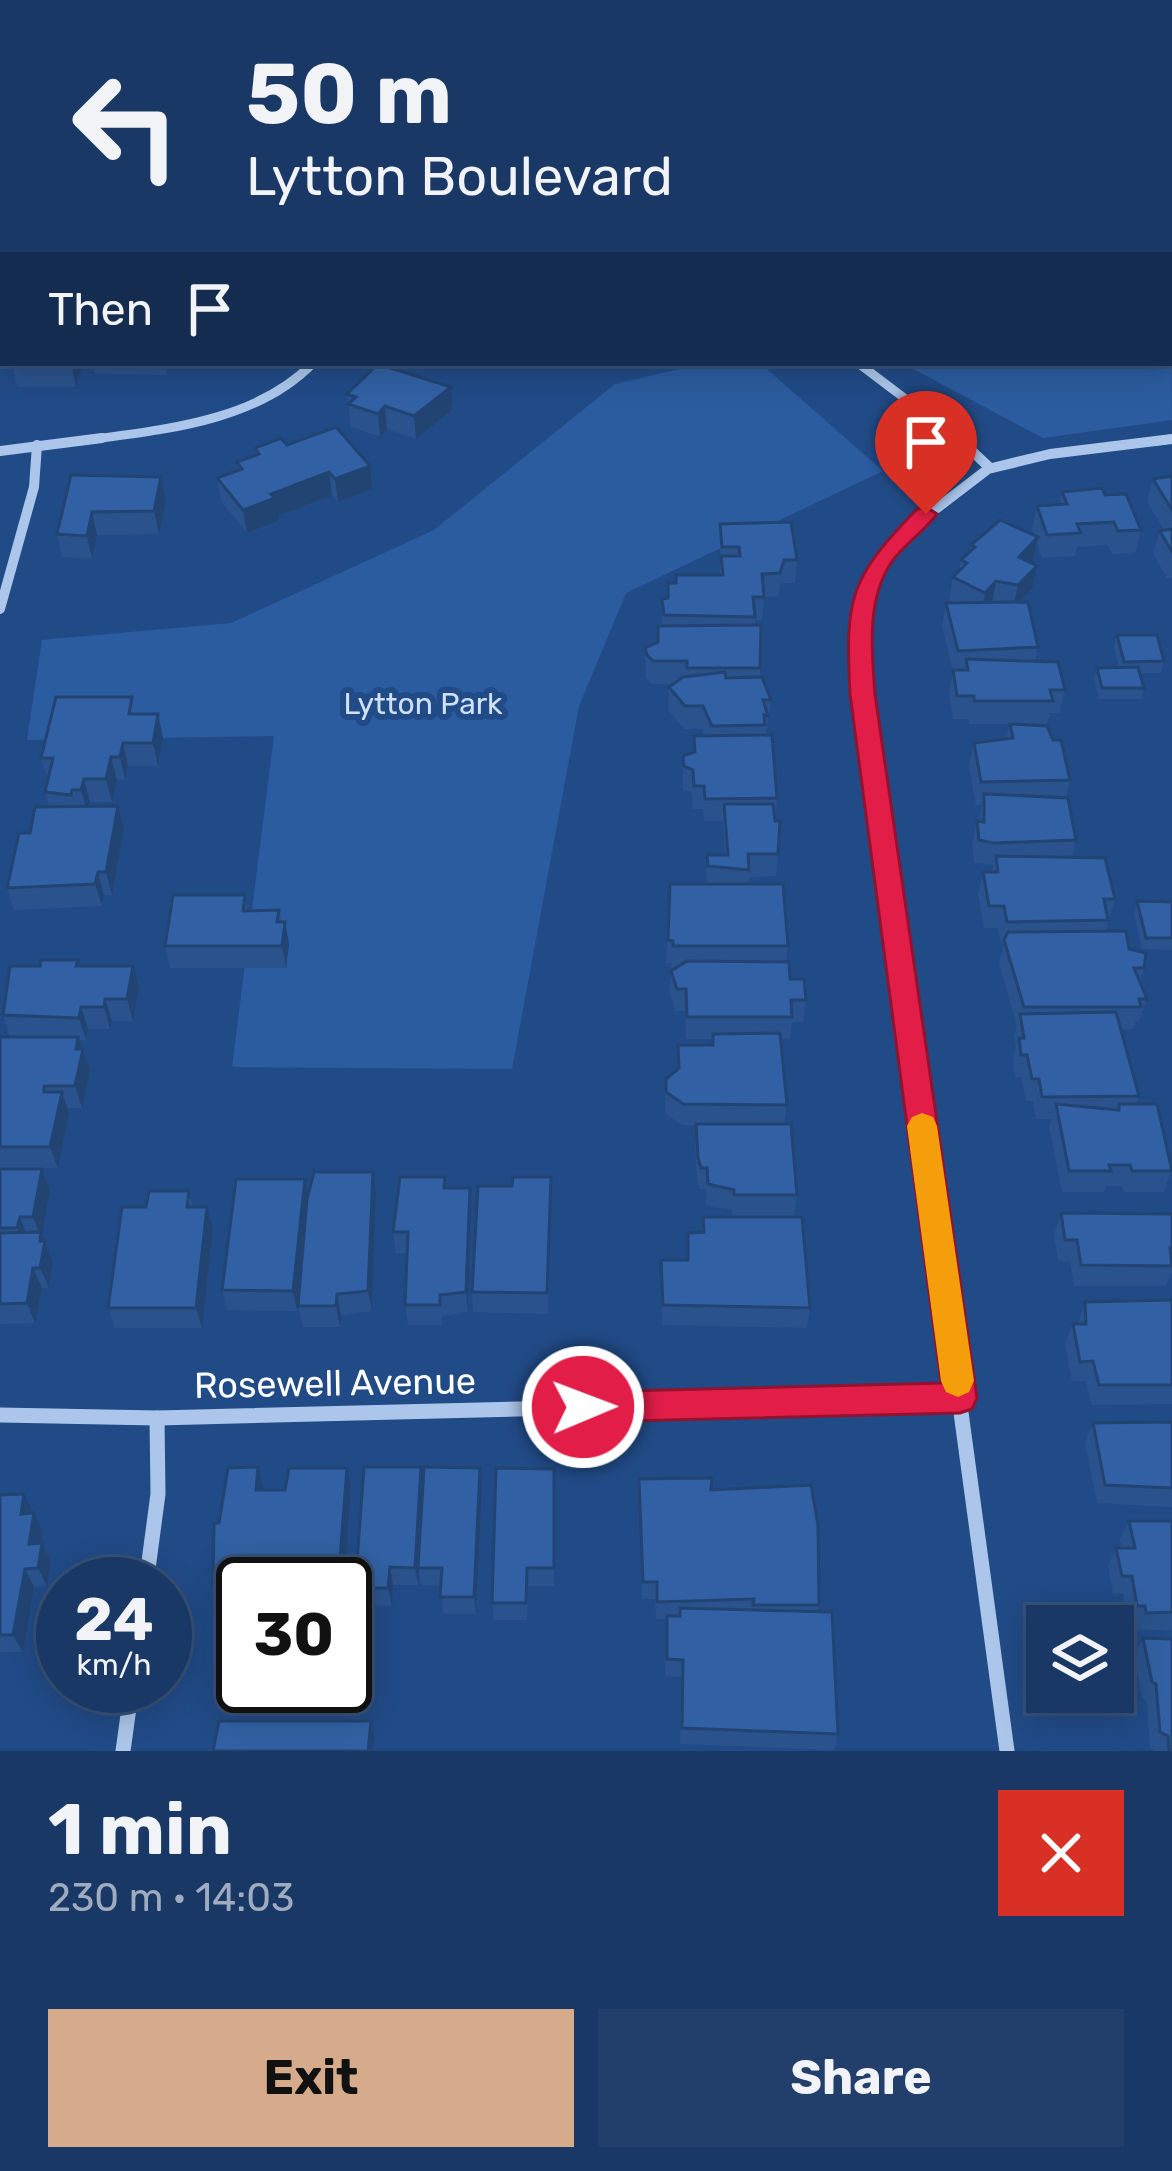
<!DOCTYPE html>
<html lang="en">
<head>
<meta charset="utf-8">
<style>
	:root { --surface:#193865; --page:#223f6b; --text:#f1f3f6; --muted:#9facbf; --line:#375279; --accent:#d6ab8b }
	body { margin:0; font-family:Rubik,sans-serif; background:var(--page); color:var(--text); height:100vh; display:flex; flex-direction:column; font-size:45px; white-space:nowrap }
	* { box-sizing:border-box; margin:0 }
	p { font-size:39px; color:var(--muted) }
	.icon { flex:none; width:66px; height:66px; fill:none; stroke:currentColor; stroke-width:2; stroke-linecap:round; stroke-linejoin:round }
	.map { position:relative; height:1751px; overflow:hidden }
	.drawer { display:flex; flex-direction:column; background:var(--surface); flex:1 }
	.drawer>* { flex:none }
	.hud { position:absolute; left:0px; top:0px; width:1173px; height:366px; box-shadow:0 6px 30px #0003,0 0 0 3px var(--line); background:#193865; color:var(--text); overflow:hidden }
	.tools { position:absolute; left:1026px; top:1605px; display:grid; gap:24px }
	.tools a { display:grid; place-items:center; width:108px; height:108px; border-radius:0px; background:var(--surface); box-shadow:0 6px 30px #0003,0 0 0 3px var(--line); font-size:60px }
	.speed { position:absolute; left:36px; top:1557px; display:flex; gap:24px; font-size:60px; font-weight:700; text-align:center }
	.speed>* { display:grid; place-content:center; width:156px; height:156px; border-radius:50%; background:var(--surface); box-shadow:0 6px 30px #0003,0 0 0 3px var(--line); line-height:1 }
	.speed small { font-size:30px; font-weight:400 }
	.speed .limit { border:6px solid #111; border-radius:18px; background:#fff; color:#111 }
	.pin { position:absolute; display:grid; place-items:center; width:102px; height:102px; color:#fff; margin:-123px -51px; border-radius:50% 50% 50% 0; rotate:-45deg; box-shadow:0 0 12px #0007 }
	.pin .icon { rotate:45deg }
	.me { position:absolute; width:132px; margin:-66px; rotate:89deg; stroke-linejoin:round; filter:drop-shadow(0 0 9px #0008) }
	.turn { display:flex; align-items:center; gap:42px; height:252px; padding:0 48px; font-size:54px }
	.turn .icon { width:156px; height:156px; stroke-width:2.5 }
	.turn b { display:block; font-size:84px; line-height:102px }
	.then { display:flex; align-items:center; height:114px; padding:0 48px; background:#0003; gap:24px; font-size:45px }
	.round { display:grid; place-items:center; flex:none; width:126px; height:126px; border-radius:0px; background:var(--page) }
	.summary { display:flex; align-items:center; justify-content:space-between; height:204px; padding:0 48px }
	h1 { font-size:72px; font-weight:700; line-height:90px }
	.button { display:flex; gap:24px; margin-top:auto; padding:24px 48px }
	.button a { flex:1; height:138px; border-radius:0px; background:var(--accent); color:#111; font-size:48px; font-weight:700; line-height:138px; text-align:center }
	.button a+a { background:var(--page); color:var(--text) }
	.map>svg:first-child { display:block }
	.green { fill:#2b5c9f }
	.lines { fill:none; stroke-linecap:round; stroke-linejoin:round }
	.minor-far2 { stroke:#abc6ea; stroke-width:9 }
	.minor-far1 { stroke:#abc6ea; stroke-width:10 }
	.minor { stroke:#abc6ea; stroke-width:15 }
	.secondary { fill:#d6e4f8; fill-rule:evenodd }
	.wall { fill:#2a538d }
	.shaded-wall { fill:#224473 }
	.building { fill:#3161a4; stroke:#224473; stroke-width:3 }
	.route { fill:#e11d48; stroke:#92132f; stroke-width:3 }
	.slow { fill:#f59e0b }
	.labels { text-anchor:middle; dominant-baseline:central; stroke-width:12; stroke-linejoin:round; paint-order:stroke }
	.park-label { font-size:30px; fill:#cfe0f7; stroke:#214b87 }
	.near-street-label { font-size:36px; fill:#fff; stroke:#214b87 }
</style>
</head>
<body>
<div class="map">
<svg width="1172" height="1751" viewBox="0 0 1172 1751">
	<rect width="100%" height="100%" fill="#214b87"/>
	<!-- green -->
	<g class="green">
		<polygon points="1170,66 1172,420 1043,438 902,363 1170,363"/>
		<polygon points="705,363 760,363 883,471 626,593 579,706 512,1069 232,1067 274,736 27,740 42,640 231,623 434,530 615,384"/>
	</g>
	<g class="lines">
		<!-- minor-far2 -->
		<g class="minor-far2">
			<polyline points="858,363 961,441"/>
			<path d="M80 441C159 430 255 423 313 363"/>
			<polyline points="1157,441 1172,439"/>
		</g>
		<!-- minor-far1 -->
		<g class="minor-far1">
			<polyline points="958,438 990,468"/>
			<polyline points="0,451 102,438"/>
			<polyline points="0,609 34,487 37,445"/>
			<polyline points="906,1011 863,694 865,611 880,568 911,528 988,469 1050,454 1172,439"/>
		</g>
		<!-- minor -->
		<g class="minor">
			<polyline points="906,1008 1007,1751"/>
			<polyline points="0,1415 157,1418 960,1398"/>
			<polyline points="146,1584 158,1494 157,1418"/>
			<polyline points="123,1751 132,1686"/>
		</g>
		<!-- secondary -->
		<g class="secondary">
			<polygon points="713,0 760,0 763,3 716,3"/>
			<rect x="1170" y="35" width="2" height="10"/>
		</g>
	</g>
	<!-- wall -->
	<g class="wall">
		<polygon points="128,0 185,0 184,3 128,3"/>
		<rect x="197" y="0" width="123" height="3"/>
		<rect x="0" y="32" width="3" height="207"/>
		<polygon points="12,363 83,363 76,387 17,387"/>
		<polygon points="93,363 168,363 166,375 95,374"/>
		<polygon points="398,363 454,363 454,366 399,367"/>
		<polygon points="347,394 452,410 416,439 387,429 380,437 351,427"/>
		<polygon points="287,445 372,489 338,502 332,495 278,516 278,521 247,533 221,501 217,478 238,470 237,462 256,455 255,448"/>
		<polygon points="71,475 161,477 166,500 159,534 97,535 92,559 62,557 57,534"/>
		<polygon points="1172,476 1172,578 1167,578 1153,554 1160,531 1164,530 1147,502 1153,479"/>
		<polygon points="1062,492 1105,495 1141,530 1135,553 1112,554 1108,545 1077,547 1075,556 1042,558 1037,543 1033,560 1031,563 1037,566 1032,589 1019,602 1038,647 1035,661 1065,690 1059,713 1050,713 1047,724 970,724 969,719 953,719 949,693 953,672 942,626 946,603 954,603 949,600 953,577 959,571 961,560 970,552 971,545 1034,536 1032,529 1037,506 1059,505"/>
		<polygon points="720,524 797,560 795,583 781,583 778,596 764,597 762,620 755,620 760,668 760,677 771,700 766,735 777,798 775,821 778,854 776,876 749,877 748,884 788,946 786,962 790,979 806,1000 803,1022 792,1022 790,1039 781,1039 787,1105 784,1124 797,1195 794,1216 732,1216 732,1210 706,1205 706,1189 700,1189 697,1179 695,1145 696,1125 682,1125 665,1114 666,1079 677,1070 678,1045 712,1045 712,1039 686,1039 685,1011 676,1011 670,993 671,971 674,968 671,968 672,963 666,963 670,884 706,884 707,855 725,855 723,821 704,821 703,809 693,809 692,793 683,789 683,756 693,752 694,736 704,736 702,729 684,729 668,710 669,687 673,684 652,684 646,678 645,648 657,642 658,626 662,626 662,599 667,598 668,583 720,575"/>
		<polygon points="1117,635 1164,661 1161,673 1140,673 1144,688 1141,699 1099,699 1094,679 1097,668 1119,668 1114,647"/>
		<polygon points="136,714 163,737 158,766 128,766 125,779 117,780 112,802 90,802 89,806 118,806 124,829 112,895 104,895 102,906 14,910 7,888 30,833 49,807 45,792 48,779 41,758"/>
		<polygon points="1010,724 1070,780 1066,797 1076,840 1072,857 1115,899 1105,932 1129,949 1144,968 1140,982 1147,999 1139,1021 1136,1021 1133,1029 1120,1029 1139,1096 1137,1104 1172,1171 1163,1192 1124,1192 1122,1186 1106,1186 1103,1192 1062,1192 1049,1126 1052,1119 1036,1119 1033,1101 1026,1101 1021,1077 1015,1077 1013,1060 1016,1048 1014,1036 1017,1026 999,963 1004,944 1001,944 998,928 984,928 978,895 983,872 992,872 994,865 974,863 972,844 977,821 979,822 982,805 976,805 969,766 974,743 1006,739"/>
		<polygon points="245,895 248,911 279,910 289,944 286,968 170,968 165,946"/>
		<polygon points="1137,901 1172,902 1172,950 1142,949 1134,913"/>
		<polygon points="79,966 139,988 133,1021 112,1021 110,1029 88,1029 86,1040 79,1040 90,1071 82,1108 67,1108 69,1113 58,1168 0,1169 0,1037 10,1037 3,1015"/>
		<polygon points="0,1169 42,1169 50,1190 42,1235 53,1262 49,1288 42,1288 35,1323 0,1324"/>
		<polygon points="373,1172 376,1193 372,1311 341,1315 340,1327 303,1327 298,1306 301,1275 297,1311 227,1310 222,1290 308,1196"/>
		<polygon points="512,1186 551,1198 548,1314 473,1312 472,1292"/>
		<polygon points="446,1188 470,1188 471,1209 468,1312 442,1316 442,1325 408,1325 405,1305 407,1253 396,1253 393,1232"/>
		<polygon points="189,1191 193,1207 213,1228 202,1328 115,1328 108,1308 146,1207"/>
		<polygon points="1061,1213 1172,1214 1172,1272 1166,1286 1074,1286 1070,1261 1058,1261 1054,1234"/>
		<polygon points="703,1217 810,1308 807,1328 662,1325 661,1260 686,1260 688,1233 702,1232"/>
		<polygon points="1172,1300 1172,1404 1092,1405 1085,1381 1072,1381 1065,1344 1073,1324 1078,1324 1085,1302"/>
		<polygon points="1172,1422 1172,1507 1097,1503 1085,1442 1093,1423"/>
		<polygon points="258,1467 263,1490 285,1490 347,1468 351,1486 344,1584 243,1584 243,1601 219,1602 213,1584 219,1523"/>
		<polygon points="421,1467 423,1480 480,1468 482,1487 476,1614 443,1614 441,1586 421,1585 419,1572 418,1585 393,1585 392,1606 359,1606 355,1588"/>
		<polygon points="554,1469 554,1586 528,1586 527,1620 494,1620 492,1603"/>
		<polygon points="639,1479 711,1490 819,1605 818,1612 838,1734 834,1750 680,1744 682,1677 665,1676 667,1619 656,1619 655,1599 642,1599"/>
		<polygon points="0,1495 34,1513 43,1532 41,1543 51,1561 47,1586 34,1587 23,1652 0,1652"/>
		<polygon points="1129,1521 1172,1521 1172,1630 1137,1630 1135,1624 1128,1623 1123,1593 1113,1594 1108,1566 1116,1548 1122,1548 1120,1539"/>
		<polygon points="1143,1638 1172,1639 1172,1751 1156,1751 1150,1748 1147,1701 1142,1698 1134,1655"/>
	</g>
	<!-- shaded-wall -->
	<g class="shaded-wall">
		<polygon points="128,0 160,0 161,3 128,3"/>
		<rect x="197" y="0" width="21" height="3"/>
		<polygon points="71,363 83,363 76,387"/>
		<polygon points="451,387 452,410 416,439 414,416"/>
		<polygon points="385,406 387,429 380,437 378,414"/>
		<polygon points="370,466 372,489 338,502 335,479"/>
		<polygon points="329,472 332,495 278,516 278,521 247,533 243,510 271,494"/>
		<polygon points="161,477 166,500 159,534 154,511"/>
		<polygon points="92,512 97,535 92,559 87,536"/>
		<polygon points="1038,537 1033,560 1014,580 1019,557"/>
		<polygon points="1037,566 1032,589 1013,608 1018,585"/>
		<polygon points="996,581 992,604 981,616 985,593"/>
		<polygon points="158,714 163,737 158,766 153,743"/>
		<polygon points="123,743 128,766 125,779 120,757"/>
		<polygon points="111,757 117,780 112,802 106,779"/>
		<polygon points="84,779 90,802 87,813 81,790"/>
		<polygon points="118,806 124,829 112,895 106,872"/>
		<polygon points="98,872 104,895 102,906 95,884"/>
		<polygon points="285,922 289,944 286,968 282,946"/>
		<polygon points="133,966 139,988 133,1021 127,999"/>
		<polygon points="105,999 112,1021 110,1029 104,1007"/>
		<polygon points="81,1007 88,1029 86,1040 79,1018"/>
		<polygon points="78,1037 90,1071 82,1108 75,1086"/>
		<polygon points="62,1092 69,1113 58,1168 50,1147"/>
		<polygon points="42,1169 50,1190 42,1235 53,1262 49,1288 40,1268 40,1235 33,1217"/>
		<polygon points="373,1172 376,1193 372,1311 368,1291"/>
		<polygon points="305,1179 309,1200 297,1311 293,1291"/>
		<polygon points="470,1188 471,1209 468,1312 466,1292"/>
		<polygon points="207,1207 213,1228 202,1328 196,1308"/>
		<polygon points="20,1217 28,1238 25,1249 17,1228"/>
		<polygon points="33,1268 42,1288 35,1323 27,1303"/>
		<polygon points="337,1294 341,1315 340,1327 336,1306"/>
		<polygon points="258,1467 263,1486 262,1508 256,1490"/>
		<polygon points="421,1467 424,1485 418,1585 415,1568"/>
		<polygon points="347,1468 351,1486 344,1584 338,1584"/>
		<polygon points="480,1468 482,1487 476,1614 474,1597"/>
		<polygon points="24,1494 33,1513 21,1514"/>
		<polygon points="34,1513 43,1532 38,1562 29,1544"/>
		<polygon points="42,1543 51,1561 47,1586 38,1568"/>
		<polygon points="390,1567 393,1585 392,1606 388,1588"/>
		<polygon points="25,1569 34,1587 23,1652 13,1635"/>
		<polygon points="371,1721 374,1737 373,1751 368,1751"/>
	</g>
	<!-- building -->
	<g class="building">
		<polygon points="421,0 480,0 479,3 420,3"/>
		<rect x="506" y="0" width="44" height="3"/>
		<rect x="567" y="0" width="49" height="3"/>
		<rect x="0" y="32" width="3" height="31"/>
		<rect x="0" y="63" width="3" height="25"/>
		<rect x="0" y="96" width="3" height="25"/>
		<rect x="0" y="170" width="3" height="25"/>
		<polygon points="12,363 71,363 11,364"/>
		<polygon points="378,364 451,387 414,416 385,406 378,414 348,404 356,397 347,394"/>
		<polygon points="336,427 370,466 335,479 329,472 271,494 275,498 243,510 217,478 242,469 237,462 259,454 255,448 281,438 287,445"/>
		<polygon points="71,475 161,477 154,511 92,512 87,536 57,534"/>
		<polygon points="1172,476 1172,510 1153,479"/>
		<polygon points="1102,488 1105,495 1126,494 1141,530 1118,531 1114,522 1077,524 1081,533 1047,535 1037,506 1067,504 1062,492"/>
		<polygon points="1000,520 1038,537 1019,557 1037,566 1018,585 996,581 985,593 953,577 967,563 961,560 975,547 971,545"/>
		<polygon points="791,522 797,560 784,560 780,573 762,574 764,597 753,597 755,617 664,615 662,599 668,598 668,583 676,583 676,575 723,575 721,556 740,556 739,547 722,547 720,524"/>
		<polygon points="1172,529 1172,552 1160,531"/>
		<polygon points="1028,602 1038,647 958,651 946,603"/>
		<polygon points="761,625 760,668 687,668 687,661 653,661 647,655 645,648 658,642 658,626"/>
		<polygon points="1117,635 1157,635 1164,661 1124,662"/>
		<polygon points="966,659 1058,662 1065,690 1050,690 1053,701 974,701 974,696 957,696 953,670 968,670"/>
		<polygon points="1138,667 1144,688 1102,688 1097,668"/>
		<polygon points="725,672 726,678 762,677 771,700 763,700 768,716 764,715 765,725 712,726 703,706 685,706 669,687 683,677"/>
		<polygon points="56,697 132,697 129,714 158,714 153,743 123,743 120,757 111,757 106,779 84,779 81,790 72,790 71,795 45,792 53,758 41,758"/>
		<polygon points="1010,724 1047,726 1053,740 1061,740 1070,780 981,782 974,743 1013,738"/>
		<polygon points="772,735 777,798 705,799 704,786 694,786 693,770 684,766 683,756 695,752 694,736"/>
		<polygon points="984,794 1068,798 1076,840 993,843 979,840 977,821 984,822"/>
		<polygon points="724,804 773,804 775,821 780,821 778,854 748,854 749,870 708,866 707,855 728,855"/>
		<polygon points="118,806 106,872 98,872 95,884 7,888 19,833 30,833 35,807"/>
		<polygon points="996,856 1105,858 1115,899 1104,899 1108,920 1007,922 1004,906 989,906 983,872 998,872"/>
		<polygon points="670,884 783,884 788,946 673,946 673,941 668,940"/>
		<polygon points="173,895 245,895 243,911 279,910 277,922 285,922 282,946 165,946"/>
		<polygon points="1137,901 1172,902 1172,938 1146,938"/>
		<polygon points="1126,931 1129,949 1146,953 1144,968 1134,968 1147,999 1139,999 1141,1007 1024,1007 1004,940 1008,932"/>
		<polygon points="41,960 78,960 76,966 133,966 127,999 105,999 104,1007 81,1007 79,1018 3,1015 10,966 40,966"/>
		<polygon points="687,961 789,962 790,979 804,979 806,1000 791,1000 792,1017 687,1017 686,989 677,989 671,971"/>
		<polygon points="1116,1012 1139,1096 1042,1097 1039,1079 1032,1079 1027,1055 1021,1055 1019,1038 1024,1038 1020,1014"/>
		<polygon points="780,1033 787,1105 683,1104 666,1092 666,1079 679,1068 678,1045 713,1045 713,1034"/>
		<polygon points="0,1037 78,1037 76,1049 83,1049 75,1086 44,1086 44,1092 62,1092 50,1147 0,1147"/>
		<polygon points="1056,1104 1119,1110 1119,1104 1157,1104 1172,1171 1132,1171 1130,1165 1109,1165 1111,1171 1069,1171"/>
		<polygon points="696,1124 791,1124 797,1195 734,1195 734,1190 708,1184 707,1168 701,1168 698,1158"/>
		<polygon points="0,1169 42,1169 33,1217 20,1217 17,1228 0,1228"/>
		<polygon points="314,1172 373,1172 368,1291 337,1294 336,1306 298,1306 307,1199"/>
		<polygon points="400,1177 445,1177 444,1188 470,1188 466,1292 440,1295 440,1305 405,1305 408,1232 393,1232"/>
		<polygon points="513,1177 551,1177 547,1293 472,1292 478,1186 512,1186"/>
		<polygon points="236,1179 305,1179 293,1291 222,1290"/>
		<polygon points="149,1191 189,1191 187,1207 207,1207 196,1308 108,1308 122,1207 146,1207"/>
		<polygon points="1061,1213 1172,1214 1172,1248 1170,1248 1172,1266 1081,1265 1077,1240 1065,1240"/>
		<polygon points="703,1217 802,1217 810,1308 663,1305 661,1260 688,1260 688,1233 704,1232"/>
		<polygon points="41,1232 40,1241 45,1241 40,1268 33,1268 27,1303 0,1304 0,1233"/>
		<polygon points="1172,1300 1172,1385 1099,1385 1093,1361 1080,1362 1073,1324 1086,1324 1085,1302"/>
		<polygon points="1172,1422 1172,1488 1105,1485 1093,1423"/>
		<polygon points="258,1467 256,1490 285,1490 289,1468 347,1468 338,1584 286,1584 288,1567 280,1567 279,1584 243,1584 243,1598 243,1584 213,1584 214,1523 219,1523 228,1468"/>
		<polygon points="364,1467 421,1467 415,1568 390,1567 388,1588 355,1588"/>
		<polygon points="424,1467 480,1468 474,1597 440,1597 442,1568 418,1568"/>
		<polygon points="496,1468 554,1469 554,1568 527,1568 526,1603 492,1603"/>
		<polygon points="712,1478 711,1490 811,1485 818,1525 819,1605 753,1605 754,1599 657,1602 657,1582 643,1582 639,1479"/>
		<polygon points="24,1494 21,1514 34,1513 29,1544 42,1543 38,1568 25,1569 13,1635 0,1635 0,1495"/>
		<polygon points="1129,1521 1172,1521 1172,1612 1146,1613 1145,1606 1137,1606 1132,1576 1122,1576 1116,1548 1135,1548"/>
		<polygon points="680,1608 832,1612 838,1734 682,1728 683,1660 667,1659 667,1616 680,1616"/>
		<polygon points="1143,1638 1172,1639 1172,1751 1169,1751 1168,1736 1160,1732 1156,1684 1152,1682"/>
		<polygon points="219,1721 371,1721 368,1751 213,1751"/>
	</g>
	<!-- route -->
	<path class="route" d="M926 507 937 514C924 532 903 545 891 563 866 601 872 652 875 694L977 1398 972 1409 960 1413 583 1422 571 1418 566 1407 571 1396 583 1392 941 1383 850 694C845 597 849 579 917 509Z"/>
	<!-- slow -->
	<polygon class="slow" points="922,1113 933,1117 937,1126 974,1381 969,1392 958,1397 946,1392 941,1381 907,1126 912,1117"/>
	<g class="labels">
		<!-- park labels -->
		<g class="park-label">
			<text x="423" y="704">Lytton Park</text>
		</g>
		<!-- near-street labels -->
		<g class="near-street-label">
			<text transform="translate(335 1383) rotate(-1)">Rosewell Avenue</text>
		</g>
	</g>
</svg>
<div class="tools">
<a><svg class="icon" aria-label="layers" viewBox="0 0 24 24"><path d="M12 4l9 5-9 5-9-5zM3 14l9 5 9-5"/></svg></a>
</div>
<div class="speed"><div>24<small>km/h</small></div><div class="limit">30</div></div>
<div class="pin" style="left:926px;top:514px;background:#d93025"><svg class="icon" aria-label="arrive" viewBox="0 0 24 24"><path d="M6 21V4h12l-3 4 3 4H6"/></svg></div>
<svg class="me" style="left:583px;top:1407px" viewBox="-20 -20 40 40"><circle r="17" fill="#e11d48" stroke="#fff" stroke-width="3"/><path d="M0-11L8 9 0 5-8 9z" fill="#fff"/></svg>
<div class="hud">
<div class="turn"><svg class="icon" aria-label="left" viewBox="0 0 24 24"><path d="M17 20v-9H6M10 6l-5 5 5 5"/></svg><div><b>50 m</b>Lytton Boulevard</div></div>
<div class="then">Then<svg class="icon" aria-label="arrive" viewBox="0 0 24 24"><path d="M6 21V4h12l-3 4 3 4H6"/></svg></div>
</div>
</div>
<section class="drawer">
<div class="summary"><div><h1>1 min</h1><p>230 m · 14:03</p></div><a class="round" style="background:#d93025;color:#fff"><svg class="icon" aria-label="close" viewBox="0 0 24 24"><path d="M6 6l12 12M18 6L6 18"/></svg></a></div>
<div class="button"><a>Exit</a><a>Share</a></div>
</section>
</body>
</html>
